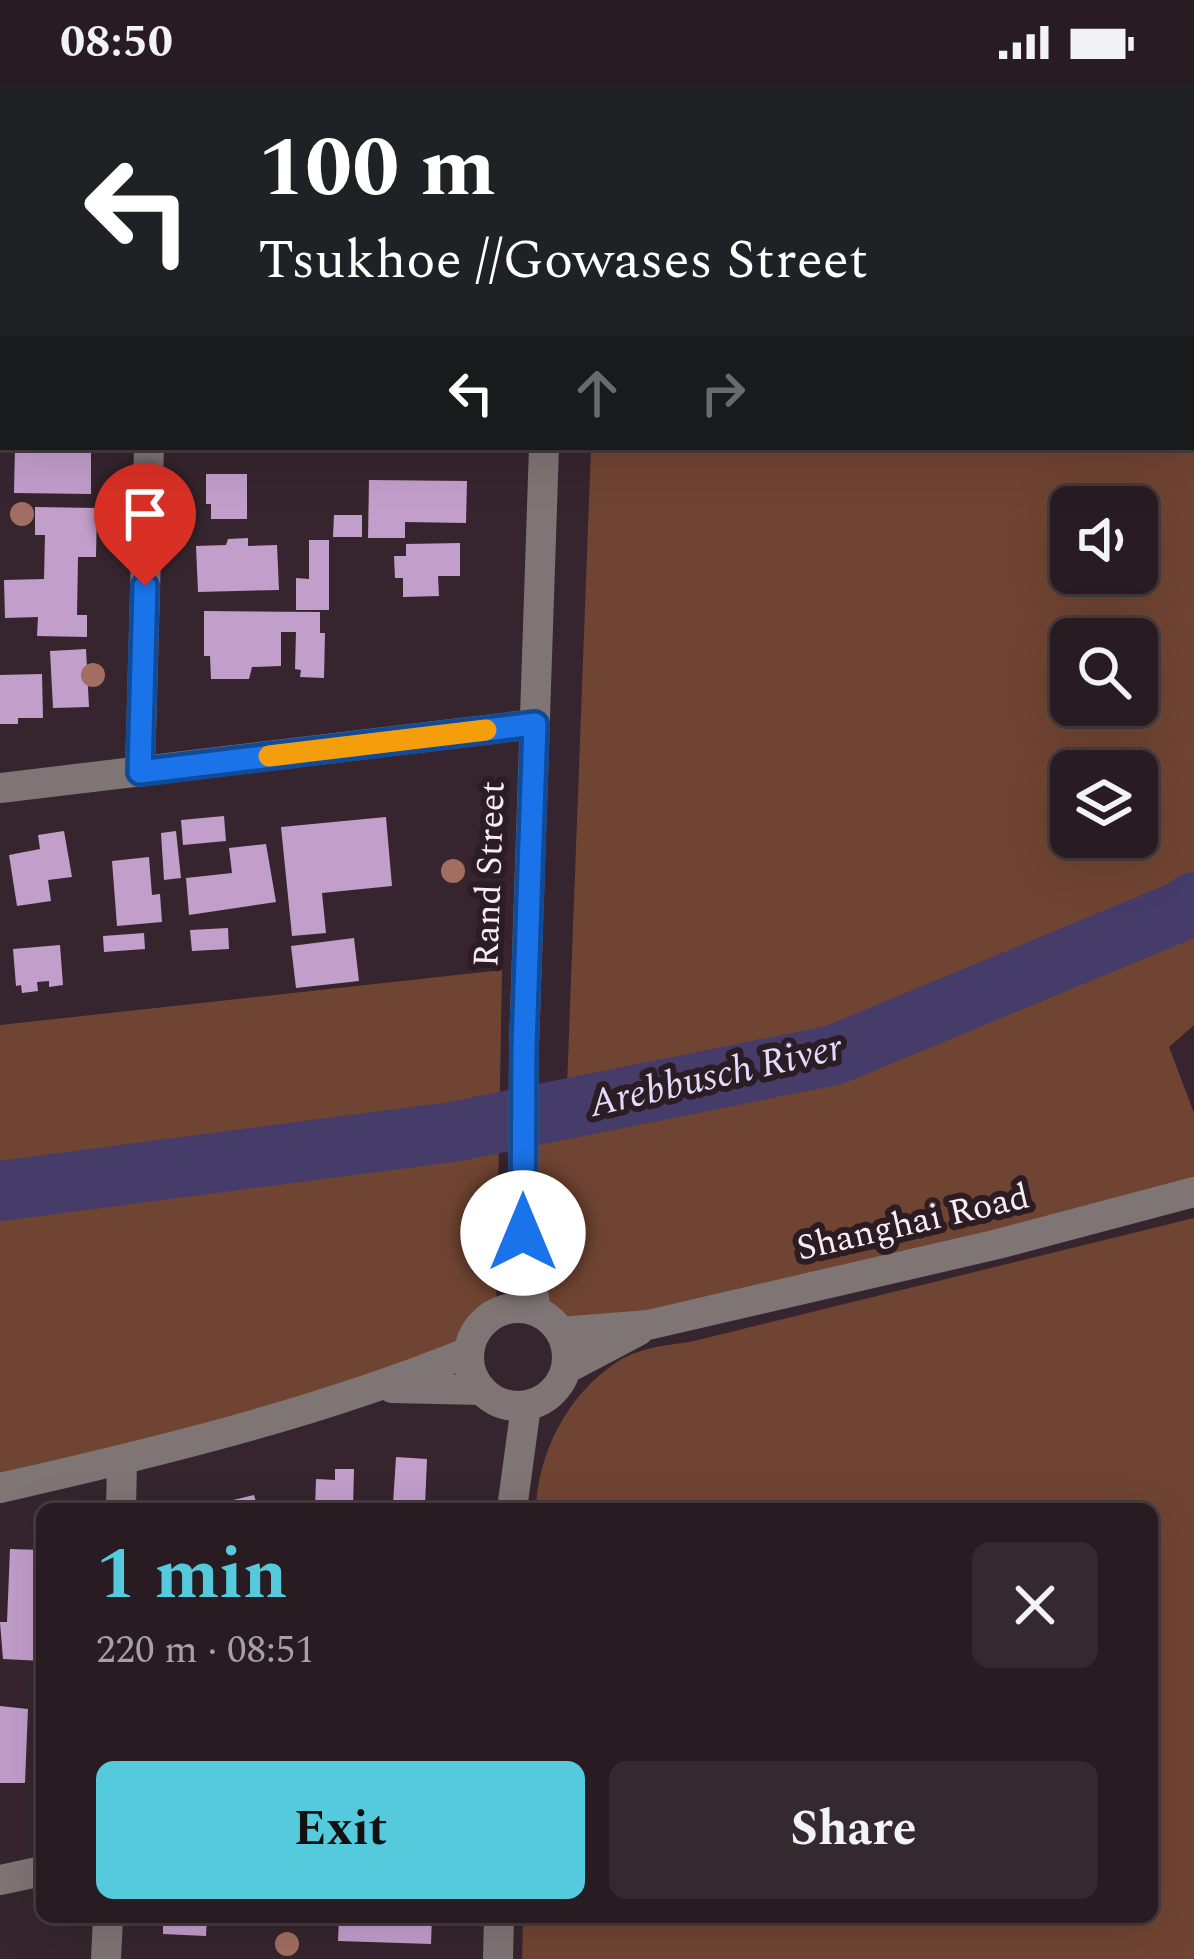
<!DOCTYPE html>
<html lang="en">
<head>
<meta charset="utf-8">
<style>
	:root { --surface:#281c22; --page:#34292f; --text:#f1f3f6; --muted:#a5a1a5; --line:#443a40; --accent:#54cadc }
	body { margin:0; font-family:Spectral,serif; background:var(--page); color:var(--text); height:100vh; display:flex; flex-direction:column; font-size:45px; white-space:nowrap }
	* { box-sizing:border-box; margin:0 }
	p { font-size:39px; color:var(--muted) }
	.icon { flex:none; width:66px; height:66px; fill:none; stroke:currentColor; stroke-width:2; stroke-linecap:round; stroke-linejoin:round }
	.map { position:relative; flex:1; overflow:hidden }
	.details { position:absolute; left:36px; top:1419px; width:1122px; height:420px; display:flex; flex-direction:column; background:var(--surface); border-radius:18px; box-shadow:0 12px 48px #0002,0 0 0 3px var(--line) }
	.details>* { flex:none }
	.top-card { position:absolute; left:0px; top:0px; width:1194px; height:366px; box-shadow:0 12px 48px #0002,0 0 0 3px var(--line); background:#202124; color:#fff; overflow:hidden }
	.fabs { position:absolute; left:1050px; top:402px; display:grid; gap:24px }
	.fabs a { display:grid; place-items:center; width:108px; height:108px; border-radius:18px; background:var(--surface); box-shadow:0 12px 48px #0002,0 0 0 3px var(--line); font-size:60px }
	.pin { position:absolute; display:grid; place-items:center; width:102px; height:102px; color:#fff; margin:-123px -51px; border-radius:50% 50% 50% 0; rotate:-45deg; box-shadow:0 0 12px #0007 }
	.pin .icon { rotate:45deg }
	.me { position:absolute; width:132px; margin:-66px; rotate:0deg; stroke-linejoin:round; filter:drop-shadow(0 0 9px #0008) }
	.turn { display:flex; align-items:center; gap:42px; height:252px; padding:0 60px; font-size:54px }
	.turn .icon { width:156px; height:156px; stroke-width:2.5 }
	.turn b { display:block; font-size:84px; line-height:102px }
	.lanes { display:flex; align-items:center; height:114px; padding:0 60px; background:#0003; justify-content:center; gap:60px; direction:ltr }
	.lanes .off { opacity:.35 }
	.round { display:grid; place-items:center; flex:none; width:126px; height:126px; border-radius:18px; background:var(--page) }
	.head { display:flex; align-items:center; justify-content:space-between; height:204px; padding:0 60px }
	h1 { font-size:72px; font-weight:700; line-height:90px; color:var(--accent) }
	.action { display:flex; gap:24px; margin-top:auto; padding:24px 60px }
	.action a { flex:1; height:138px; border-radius:18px; background:var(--accent); color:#111; font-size:48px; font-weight:700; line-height:138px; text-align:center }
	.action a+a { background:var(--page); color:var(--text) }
	.status { display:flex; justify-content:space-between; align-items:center; height:84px; padding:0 60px; background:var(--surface); direction:ltr }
	.status svg { height:33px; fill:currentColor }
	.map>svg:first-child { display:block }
	.green { fill:#704432; fill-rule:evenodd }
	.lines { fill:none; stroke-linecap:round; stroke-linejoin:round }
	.river { stroke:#463c69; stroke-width:60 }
	.building { fill:#c29ecb }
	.minor { stroke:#807575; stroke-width:30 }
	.tree { fill:#a26e61 }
	.route-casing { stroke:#114b97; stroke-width:30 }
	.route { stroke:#1a73e8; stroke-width:21 }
	.slow { stroke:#f59e0b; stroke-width:21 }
	.labels { text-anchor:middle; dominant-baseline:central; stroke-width:12; stroke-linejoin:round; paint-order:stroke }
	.street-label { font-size:36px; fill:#f9edf3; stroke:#2c1c24 }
	.water-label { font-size:39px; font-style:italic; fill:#e2ddfc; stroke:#2c1c24 }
</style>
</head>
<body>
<div class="status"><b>08:50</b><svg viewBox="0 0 49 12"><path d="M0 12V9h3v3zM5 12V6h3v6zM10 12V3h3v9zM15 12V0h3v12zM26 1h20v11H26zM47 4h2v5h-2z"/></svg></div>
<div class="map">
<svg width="1194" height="1875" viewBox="0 0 1194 1875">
	<rect width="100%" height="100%" fill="#36252e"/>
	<!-- green -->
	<g class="green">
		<path d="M605 0H1194V814L1178 824 972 910 823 966 571 1015 567 1003 591 363H1191V3ZM1071 423H1137V489H1071ZM1137 555V621H1071V555ZM1071 687H1137V753H1071Z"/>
		<polygon points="1194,818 1194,941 1169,963 1194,1029 1194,1107 561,1248 536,1226 526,1033 834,971 1181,827"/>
		<polygon points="502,886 496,1229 478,1245 469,1268 0,1404 0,941"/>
		<path d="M1194 1134V1875H522L523 1833H1152V1425H536C538 1368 568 1310 617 1278 638 1264 666 1261 690 1258Z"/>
	</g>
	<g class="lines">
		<!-- river -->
		<polyline class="river" points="0,1107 452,1048 834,971 1181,827 1194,818"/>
	</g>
	<!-- building -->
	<g class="building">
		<polygon points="15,363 91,363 91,410 14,409"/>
		<polygon points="206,390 247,390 247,435 211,435 211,420 206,420"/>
		<polygon points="369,396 467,397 466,439 405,438 405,454 368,454"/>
		<polygon points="35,423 97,424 96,473 78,473 77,531 87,531 87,553 37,552 38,533 5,534 4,496 44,495 45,451 35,451"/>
		<polygon points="334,431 362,431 362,453 333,453"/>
		<polygon points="248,454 248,462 277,461 279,506 198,508 196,462 226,461 228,455"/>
		<polygon points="309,456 329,456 329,526 296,526 296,494 309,495"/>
		<polygon points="460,459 460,492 438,492 439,512 403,513 403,494 395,494 394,472 406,472 406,460"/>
		<polygon points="204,527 320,528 320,549 325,549 324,594 300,593 301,586 295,585 296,548 281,548 281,582 252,583 249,595 211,595 210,572 204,572"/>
		<polygon points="86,565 89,623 53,624 50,567"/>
		<polygon points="42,590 43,634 18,634 18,640 0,640 0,591"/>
		<polygon points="224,732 226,757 183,761 181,736"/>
		<polygon points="386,733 392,802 322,809 326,849 292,852 281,743"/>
		<polygon points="64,747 72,793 48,796 51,817 17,822 9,771 40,765 38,751"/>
		<polygon points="176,747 181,794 164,796 161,749"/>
		<polygon points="266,760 276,818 189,831 186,794 232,789 229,764"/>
		<polygon points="149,773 152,811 160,810 162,838 117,842 112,777"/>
		<polygon points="228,844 229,865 192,867 190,846"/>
		<polygon points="144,849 145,865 104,868 103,852"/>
		<polygon points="354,854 359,897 296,904 291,862"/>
		<polygon points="60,861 63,901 49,903 49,897 37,898 38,907 22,909 21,901 16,902 13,865"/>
		<polygon points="396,1373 427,1375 425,1421 393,1420"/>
		<polygon points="335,1385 354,1385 353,1425 315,1425 316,1395 335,1396"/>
		<polygon points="254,1411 258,1425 204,1425 204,1423"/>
		<polygon points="10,1465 41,1466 42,1577 3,1575 0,1538 7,1538"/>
		<polygon points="0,1622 28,1625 25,1699 0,1699"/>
		<polygon points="163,1833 207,1833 206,1852 163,1850"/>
		<polygon points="339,1833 432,1833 431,1860 338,1857"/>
	</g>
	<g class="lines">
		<!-- minor -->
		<g class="minor">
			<polyline points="159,3 159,0"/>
			<polyline points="555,3 555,0"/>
			<polyline points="140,688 149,363"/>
			<polyline points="0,704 535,640"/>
			<circle cx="518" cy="1273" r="49"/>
			<polyline points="536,1226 523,1149 524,962 544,363"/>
			<polyline points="561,1248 648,1241 998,1160 1194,1108"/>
			<polyline points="566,1285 638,1247"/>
			<polyline points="392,1304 482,1306"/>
			<path d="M0 1404C159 1368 318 1329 469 1268"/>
			<polyline points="121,1425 122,1377"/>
			<polyline points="512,1425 526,1322"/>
			<polyline points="0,1796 42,1787"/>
			<polyline points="106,1875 108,1833"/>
			<polyline points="498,1875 499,1833"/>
		</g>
	</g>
	<!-- trees -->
	<g class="tree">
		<circle cx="22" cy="430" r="12"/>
		<circle cx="93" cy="591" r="12"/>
		<circle cx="453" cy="787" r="12"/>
		<circle cx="287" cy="1860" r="12"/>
	</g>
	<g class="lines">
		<defs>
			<polyline id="route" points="145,502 140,688 535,640 524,962 523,1149"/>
		</defs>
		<!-- route casing -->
		<use href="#route" class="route-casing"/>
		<!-- route -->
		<use href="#route" class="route"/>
		<!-- slow -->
		<polyline class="slow" points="269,672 486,646"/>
	</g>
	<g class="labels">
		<!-- street labels -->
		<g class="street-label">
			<text transform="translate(490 790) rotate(-88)">Rand Street</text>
			<text transform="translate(913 1139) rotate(-13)">Shanghai Road</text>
		</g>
		<!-- water labels -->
		<g class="water-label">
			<text transform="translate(716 992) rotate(-13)">Arebbusch River</text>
		</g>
	</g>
</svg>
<div class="fabs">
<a><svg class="icon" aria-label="sound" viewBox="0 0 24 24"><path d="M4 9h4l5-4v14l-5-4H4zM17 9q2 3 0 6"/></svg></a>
<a><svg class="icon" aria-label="search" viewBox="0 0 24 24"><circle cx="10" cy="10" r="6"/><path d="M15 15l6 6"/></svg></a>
<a><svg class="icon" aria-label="layers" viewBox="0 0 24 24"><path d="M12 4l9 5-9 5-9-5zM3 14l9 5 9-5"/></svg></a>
</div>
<div class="pin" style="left:145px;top:502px;background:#d93025"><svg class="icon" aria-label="arrive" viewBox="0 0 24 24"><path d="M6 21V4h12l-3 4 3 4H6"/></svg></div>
<svg class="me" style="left:523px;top:1149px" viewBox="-20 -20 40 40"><circle r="19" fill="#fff"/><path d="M0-13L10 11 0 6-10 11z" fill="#1a73e8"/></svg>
<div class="top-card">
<div class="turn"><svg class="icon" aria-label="left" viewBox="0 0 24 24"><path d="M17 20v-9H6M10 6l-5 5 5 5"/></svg><div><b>100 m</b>Tsukhoe //Gowases Street</div></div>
<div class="lanes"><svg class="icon" aria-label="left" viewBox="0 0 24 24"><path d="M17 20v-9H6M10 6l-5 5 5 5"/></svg><svg class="icon off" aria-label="ahead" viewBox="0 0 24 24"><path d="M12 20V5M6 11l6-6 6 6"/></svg><svg class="icon off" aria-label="right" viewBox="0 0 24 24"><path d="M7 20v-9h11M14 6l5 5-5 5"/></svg></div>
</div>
<section class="details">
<div class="head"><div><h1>1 min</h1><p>220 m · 08:51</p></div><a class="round"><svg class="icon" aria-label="close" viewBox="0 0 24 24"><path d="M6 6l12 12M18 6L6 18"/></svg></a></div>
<div class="action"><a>Exit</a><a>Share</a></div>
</section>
</div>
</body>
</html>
